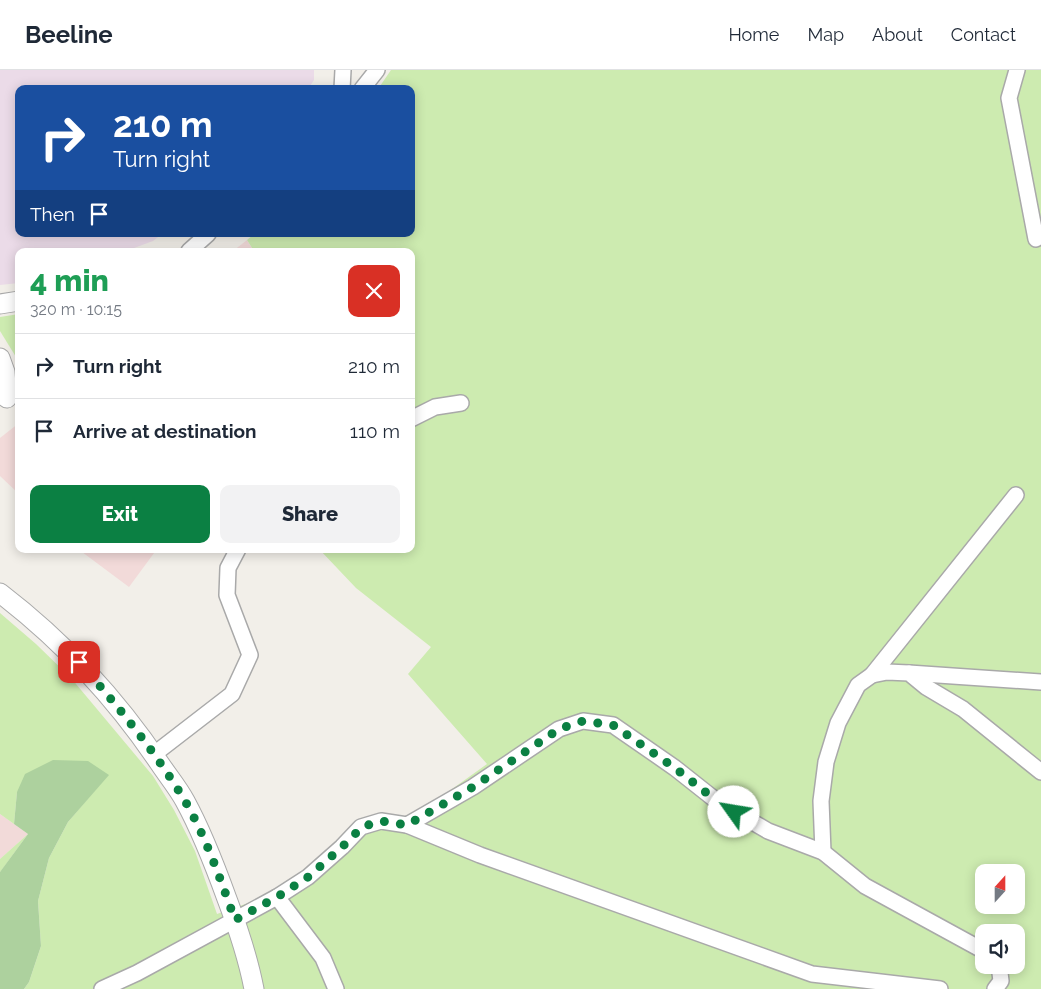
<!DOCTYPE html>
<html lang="en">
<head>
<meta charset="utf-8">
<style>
	:root { --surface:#fff; --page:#f2f2f3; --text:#1f2937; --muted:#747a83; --line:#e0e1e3; --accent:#0b8043 }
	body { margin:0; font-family:Raleway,sans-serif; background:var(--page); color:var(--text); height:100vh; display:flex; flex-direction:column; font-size:19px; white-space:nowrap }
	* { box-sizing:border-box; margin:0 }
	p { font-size:16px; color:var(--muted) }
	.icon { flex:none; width:28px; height:28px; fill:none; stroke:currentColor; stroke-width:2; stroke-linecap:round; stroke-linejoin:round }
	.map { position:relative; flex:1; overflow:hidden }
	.panel { position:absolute; left:15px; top:178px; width:400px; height:305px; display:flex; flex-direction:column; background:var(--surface); border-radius:10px; box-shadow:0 2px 12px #0003 }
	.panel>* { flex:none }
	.top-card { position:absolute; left:15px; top:15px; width:400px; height:152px; border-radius:10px; box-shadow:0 2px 12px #0003; background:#1a4fa0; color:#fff; overflow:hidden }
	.needle { width:32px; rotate:21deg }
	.fabs { position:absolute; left:975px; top:794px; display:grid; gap:10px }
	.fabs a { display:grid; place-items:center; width:50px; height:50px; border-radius:10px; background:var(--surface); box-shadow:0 2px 12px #0003; font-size:25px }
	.pin { position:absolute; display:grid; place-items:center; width:42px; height:42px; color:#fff; margin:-21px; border-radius:10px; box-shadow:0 2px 8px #0006 }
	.me { position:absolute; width:55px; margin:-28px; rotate:302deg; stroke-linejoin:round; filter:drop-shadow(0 0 4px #0008) }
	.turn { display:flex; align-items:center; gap:18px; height:105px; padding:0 15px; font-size:22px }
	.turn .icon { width:65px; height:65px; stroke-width:2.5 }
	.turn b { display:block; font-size:35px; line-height:42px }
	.then { display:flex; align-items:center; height:48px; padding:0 15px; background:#0003; gap:10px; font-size:19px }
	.round { display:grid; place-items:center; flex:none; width:52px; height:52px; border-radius:10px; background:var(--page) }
	.overview { display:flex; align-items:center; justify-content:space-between; height:85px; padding:0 15px }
	h1 { font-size:30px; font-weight:800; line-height:38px; color:#1e9e55 }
	.button { display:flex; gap:10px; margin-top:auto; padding:10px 15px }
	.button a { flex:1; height:58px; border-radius:10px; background:var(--accent); color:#fff; font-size:20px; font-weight:800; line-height:58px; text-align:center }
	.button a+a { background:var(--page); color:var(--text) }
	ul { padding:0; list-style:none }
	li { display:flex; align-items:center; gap:15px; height:65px; padding:0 15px; border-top:1px solid var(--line) }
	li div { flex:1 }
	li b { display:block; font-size:19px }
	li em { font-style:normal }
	header { display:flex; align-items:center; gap:30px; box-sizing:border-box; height:70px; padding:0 25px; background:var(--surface); border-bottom:1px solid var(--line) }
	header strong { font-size:24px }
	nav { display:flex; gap:28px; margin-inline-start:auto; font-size:18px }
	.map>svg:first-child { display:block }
	.commercial { fill:#f2dad9 }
	.industrial { fill:#ebdbe8 }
	.grass { fill:#cdebb0; fill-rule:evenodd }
	.forest { fill:#add19e }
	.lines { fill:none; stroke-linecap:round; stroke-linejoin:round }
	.minor-casing { stroke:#a9a9a9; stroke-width:18 }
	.tertiary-casing { stroke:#a9a9a9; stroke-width:21 }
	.minor { stroke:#fff; stroke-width:15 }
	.tertiary { stroke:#fff; stroke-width:19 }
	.route { stroke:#0b8043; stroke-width:9; stroke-dasharray:0 16.2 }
</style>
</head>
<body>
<header>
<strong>Beeline</strong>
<nav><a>Home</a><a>Map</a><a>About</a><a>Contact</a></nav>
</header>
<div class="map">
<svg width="1041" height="919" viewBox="0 0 1041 919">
	<rect width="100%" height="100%" fill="#f2efe9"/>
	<!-- commercial -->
	<g class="commercial">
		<polygon points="247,170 254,181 233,181"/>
		<polygon points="19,353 19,424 0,406 0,368"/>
		<polygon points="78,479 157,479 129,517"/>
		<polygon points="0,744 28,764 0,789"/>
	</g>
	<!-- industrial -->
	<polygon class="industrial" points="0,0 314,0 314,10 308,19 19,19 19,164 162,164 153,171 126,181 19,181 19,213 0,215"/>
	<!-- grass -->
	<g class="grass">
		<path d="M391 0H1041V919H24L29 912 41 876 38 831 49 788 68 752 108 705 17 722 14 754 0 744V543L36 574 71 608 153 706 174 740 195 781 217 844 285 820 377 745 413 747 487 694 408 604 431 577 356 518 319 479H411V181H254L247 170 254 164H411V19H378ZM984 802H1016V835H984ZM984 862H1016V895H984Z"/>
		<polygon points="19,244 19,288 16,287 0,261 0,247"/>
		<polygon points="28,764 1,801 0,802 0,789"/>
	</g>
	<!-- forest -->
	<polygon class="forest" points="53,690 88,691 109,705 68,752 49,788 38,831 41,876 29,912 24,919 0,919 0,802 28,764 14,754 17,722 25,704"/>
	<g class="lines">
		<defs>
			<g id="minor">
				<polyline points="1017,0 1009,28 1036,169"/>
				<polyline points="342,19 343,0"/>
				<polyline points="362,19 377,0"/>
				<polyline points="189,181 208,164"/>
				<polyline points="411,349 435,337 461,333"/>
				<polyline points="909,603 1041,612"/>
				<polyline points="872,605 1016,425"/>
				<polyline points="153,685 232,624 250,585 227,525 228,498 238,479"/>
				<polyline points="407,755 473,717 559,659 583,651 613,655 675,698 718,732 768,761 823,782 865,816 984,881"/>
				<polyline points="823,782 821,731 826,692 838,653 858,615 872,605 887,602 909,603 926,617 963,639 1041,702"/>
				<polyline points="277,827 323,888 336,919"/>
				<polyline points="102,919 137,903 277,827 308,807 342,777 361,757 381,751 407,755 480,785 812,904 940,919"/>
				<polyline points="995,919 1001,911 999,895"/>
			</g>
			<g id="tertiary">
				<polyline points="0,234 19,231"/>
				<polyline points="0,288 5,302 7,328"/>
				<path d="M0 523C64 572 115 627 160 694 168 706 178 718 185 731 202 762 215 796 227 829 238 858 248 888 254 919"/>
			</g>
		</defs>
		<!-- minor casing -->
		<use href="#minor" class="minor-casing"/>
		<!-- tertiary casing -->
		<use href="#tertiary" class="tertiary-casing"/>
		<!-- minor -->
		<use href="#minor" class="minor"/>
		<!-- tertiary -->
		<use href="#tertiary" class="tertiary"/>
	</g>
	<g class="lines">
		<!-- route -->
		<path class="route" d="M79 592C117 635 155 681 185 731 206 767 221 811 235 850L277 827 308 807 342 777 362 757 381 751 407 755 473 717 559 659 583 651 613 655 675 698 718 732 734 742"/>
	</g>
</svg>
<div class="fabs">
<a><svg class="needle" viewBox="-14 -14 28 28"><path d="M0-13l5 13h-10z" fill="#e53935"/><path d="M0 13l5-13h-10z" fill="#747a83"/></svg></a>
<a><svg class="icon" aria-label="sound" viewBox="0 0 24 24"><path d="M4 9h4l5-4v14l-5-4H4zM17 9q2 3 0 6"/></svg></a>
</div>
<div class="pin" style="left:79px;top:592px;background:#d93025"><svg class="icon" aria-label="arrive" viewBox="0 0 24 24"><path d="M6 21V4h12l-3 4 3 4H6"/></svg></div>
<svg class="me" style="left:734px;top:742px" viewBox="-20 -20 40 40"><circle r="19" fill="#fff"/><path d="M0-13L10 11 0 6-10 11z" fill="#0b8043"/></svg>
<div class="top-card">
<div class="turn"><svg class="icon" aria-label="right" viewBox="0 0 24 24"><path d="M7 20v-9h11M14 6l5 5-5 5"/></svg><div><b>210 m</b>Turn right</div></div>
<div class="then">Then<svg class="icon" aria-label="arrive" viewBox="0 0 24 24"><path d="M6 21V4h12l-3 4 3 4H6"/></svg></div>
</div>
<section class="panel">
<div class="overview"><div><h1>4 min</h1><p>320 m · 10:15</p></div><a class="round" style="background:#d93025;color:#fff"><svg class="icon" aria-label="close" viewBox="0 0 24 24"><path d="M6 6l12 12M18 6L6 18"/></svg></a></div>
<ul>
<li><svg class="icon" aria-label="right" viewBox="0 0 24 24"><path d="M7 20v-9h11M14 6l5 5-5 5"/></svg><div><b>Turn right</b></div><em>210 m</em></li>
<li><svg class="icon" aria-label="arrive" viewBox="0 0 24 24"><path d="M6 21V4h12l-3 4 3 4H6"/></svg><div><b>Arrive at destination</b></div><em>110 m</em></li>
</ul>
<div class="button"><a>Exit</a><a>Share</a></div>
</section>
</div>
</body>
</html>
